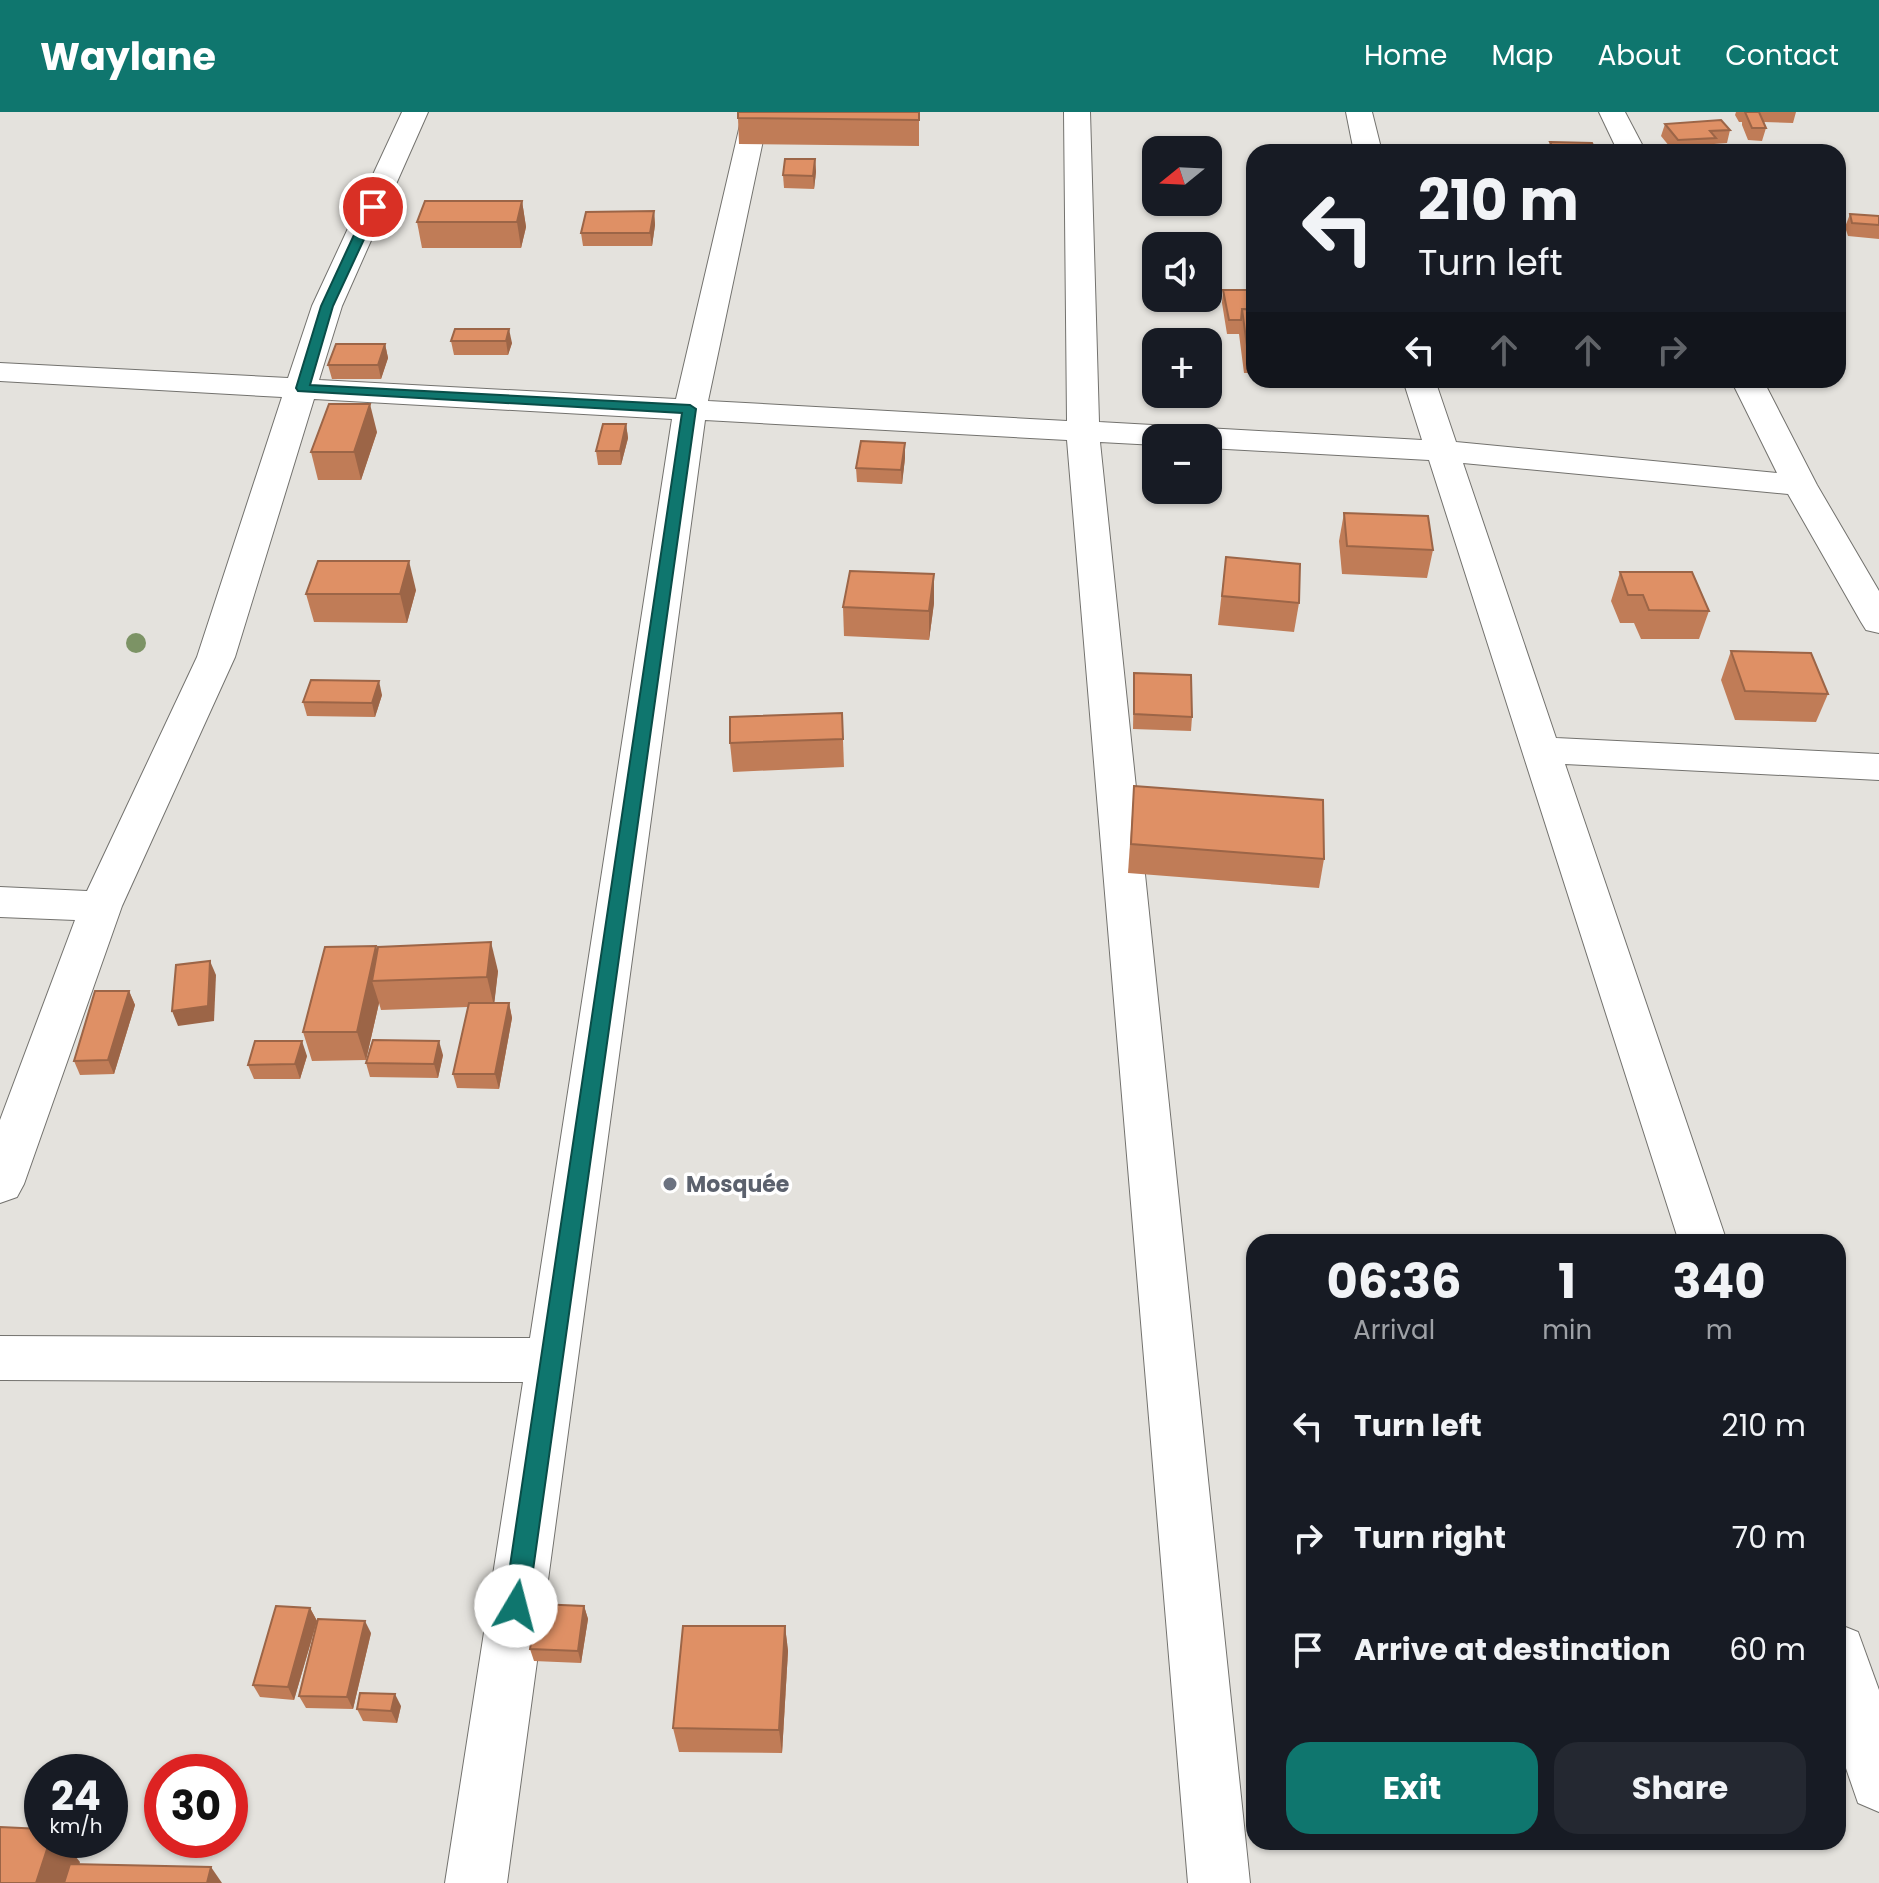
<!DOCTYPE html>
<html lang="en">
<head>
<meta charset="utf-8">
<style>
	:root { --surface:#171b24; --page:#242831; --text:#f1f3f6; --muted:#9ea1a6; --accent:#0f766e }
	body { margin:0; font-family:Poppins,sans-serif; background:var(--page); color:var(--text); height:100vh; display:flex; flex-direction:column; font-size:30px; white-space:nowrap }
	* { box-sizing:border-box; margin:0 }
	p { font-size:26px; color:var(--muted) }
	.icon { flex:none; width:44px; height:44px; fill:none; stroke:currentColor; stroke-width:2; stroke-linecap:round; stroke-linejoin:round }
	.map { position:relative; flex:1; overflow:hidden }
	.drawer { position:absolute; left:1246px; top:1122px; width:600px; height:616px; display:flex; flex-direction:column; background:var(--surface); border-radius:24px; box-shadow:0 2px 6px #0004 }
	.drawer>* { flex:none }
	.top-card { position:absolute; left:1246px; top:32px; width:600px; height:244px; border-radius:24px; box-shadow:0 2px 6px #0004; background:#171b24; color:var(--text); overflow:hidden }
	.needle { width:52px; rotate:252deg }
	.controls { position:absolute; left:1142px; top:24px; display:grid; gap:16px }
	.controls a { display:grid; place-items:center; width:80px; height:80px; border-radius:16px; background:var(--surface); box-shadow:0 2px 6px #0004; font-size:40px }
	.speed { position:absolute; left:24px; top:1642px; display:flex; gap:16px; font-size:40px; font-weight:700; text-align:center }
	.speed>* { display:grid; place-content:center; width:104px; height:104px; border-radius:50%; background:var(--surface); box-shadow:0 2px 6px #0004; line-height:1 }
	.speed small { font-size:20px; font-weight:400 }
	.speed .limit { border:12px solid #d22; background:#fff; color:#111 }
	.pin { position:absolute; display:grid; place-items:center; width:68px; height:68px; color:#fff; margin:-34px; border:4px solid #fff; border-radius:50%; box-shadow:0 2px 8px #0007 }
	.me { position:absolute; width:88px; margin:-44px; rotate:8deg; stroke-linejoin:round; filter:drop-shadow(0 0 6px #0008) }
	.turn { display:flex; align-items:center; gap:28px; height:168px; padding:0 40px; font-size:36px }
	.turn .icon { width:104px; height:104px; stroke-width:2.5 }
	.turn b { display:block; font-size:56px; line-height:68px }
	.lanes { display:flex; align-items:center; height:76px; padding:0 40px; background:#0003; justify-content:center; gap:40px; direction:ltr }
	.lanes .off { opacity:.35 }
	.eta { display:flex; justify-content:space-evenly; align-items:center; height:136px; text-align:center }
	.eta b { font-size:48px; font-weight:700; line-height:56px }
	.button { display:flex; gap:16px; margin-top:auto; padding:16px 40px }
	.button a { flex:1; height:92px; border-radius:24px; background:var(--accent); color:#fff; font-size:32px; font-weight:700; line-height:92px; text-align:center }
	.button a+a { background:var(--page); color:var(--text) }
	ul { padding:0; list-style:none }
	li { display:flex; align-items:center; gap:24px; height:112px; padding:0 40px }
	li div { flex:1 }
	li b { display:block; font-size:30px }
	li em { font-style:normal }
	header { display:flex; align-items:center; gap:48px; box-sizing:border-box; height:112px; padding:0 40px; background:var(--accent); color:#fff }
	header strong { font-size:38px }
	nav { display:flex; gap:44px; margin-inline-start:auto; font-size:28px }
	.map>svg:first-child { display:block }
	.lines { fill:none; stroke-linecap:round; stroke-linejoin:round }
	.minor-casing { stroke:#73726e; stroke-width:2 }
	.minor { fill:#fff; fill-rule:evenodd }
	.tree { fill:#7c9365 }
	.wall { fill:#c07c57 }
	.shaded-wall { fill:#9c6547 }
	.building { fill:#df9065; stroke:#9c6547; stroke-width:2 }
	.route { fill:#0f766e; stroke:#0a4d48; stroke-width:2 }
	.worship-dot { fill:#6b7280; stroke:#fff; stroke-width:3 }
	.labels { text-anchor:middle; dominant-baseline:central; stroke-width:7; stroke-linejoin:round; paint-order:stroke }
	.worship-label { font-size:22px; font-weight:bold; fill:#5b616d; stroke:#fff; text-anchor:start }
</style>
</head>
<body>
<header>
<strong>Waylane</strong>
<nav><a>Home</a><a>Map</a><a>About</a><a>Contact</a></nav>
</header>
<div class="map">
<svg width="1879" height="1771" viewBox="0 0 1879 1771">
	<rect width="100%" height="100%" fill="#e4e2dd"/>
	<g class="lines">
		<defs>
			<g id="minor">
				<polygon points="402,0 428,0 342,194 319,268 676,287 743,0 769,0 708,289 1067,309 1064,0 1090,0 1099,310 1422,328 1403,268 1435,268 1456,330 1777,361 1731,268 1763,268 1817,373 1879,479 1879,521 1866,518 1861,510 1788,382 1463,351 1556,626 1879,642 1879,668 1565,652 1727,1130 1679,1130 1429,348 1208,336 1208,326 1156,326 1156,333 1100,330 1250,1771 1188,1771 1067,328 705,308 507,1771 445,1771 523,1270 0,1268 0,1224 530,1226 672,307 314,287 235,545 122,794 24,1072 17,1085 0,1091 0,1008 75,808 0,805 0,775 87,779 197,545 282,285 0,269 0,251 288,266 312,194"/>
				<polygon points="1346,0 1372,0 1382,40 1354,40"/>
				<polygon points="1599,0 1625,0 1646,40 1618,40"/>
				<polygon points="1838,1512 1858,1520 1879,1578 1879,1700 1858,1691 1838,1633"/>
			</g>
		</defs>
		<!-- minor casing -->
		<use href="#minor" class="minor-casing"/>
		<!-- minor -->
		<use href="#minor" class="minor"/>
	</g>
	<!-- trees -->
	<circle class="tree" cx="136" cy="531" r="10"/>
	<!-- wall -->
	<g class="wall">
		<polygon points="919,0 919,34 739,32 738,6"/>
		<polygon points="1736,0 1796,0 1793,11 1764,10 1766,16 1762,29 1748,28 1742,13 1742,10 1739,10 1735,3"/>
		<polygon points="1665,12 1730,18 1727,31 1714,32 1712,39 1674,40 1661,24"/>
		<polygon points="1550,30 1596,40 1548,40"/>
		<polygon points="815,47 816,60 814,77 784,76 783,63"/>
		<polygon points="522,89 526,115 521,136 422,136 417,110"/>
		<polygon points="654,99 655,113 652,134 583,134 581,121"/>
		<polygon points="1850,102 1879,104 1879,127 1848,124 1845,115"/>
		<polygon points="1223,178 1254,178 1254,261 1244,261 1239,222 1227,222 1222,191"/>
		<polygon points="455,217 512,231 508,243 454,243 451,229"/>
		<polygon points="385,232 388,246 381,267 332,267 328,253"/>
		<polygon points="626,312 628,326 621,353 598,353 596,339"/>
		<polygon points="377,320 361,368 318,368 311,340"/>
		<polygon points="905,346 902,372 857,370 856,356"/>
		<polygon points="1344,401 1433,438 1427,466 1342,462 1339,429"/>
		<polygon points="1226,445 1299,491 1294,520 1218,513"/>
		<polygon points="1620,460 1709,499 1699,527 1641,527 1634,511 1620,511 1611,489"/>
		<polygon points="416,478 407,511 314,510 306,482"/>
		<polygon points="934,491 929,528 844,524 843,495"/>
		<polygon points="1731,539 1828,582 1816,610 1735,608 1721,568"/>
		<polygon points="1134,561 1192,605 1191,619 1133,617"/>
		<polygon points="382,583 375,605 307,604 303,590"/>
		<polygon points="842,601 844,655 733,660 730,631"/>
		<polygon points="1134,674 1324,747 1319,776 1128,761"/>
		<polygon points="378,839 498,859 494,891 509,891 512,906 499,977 457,976 453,962 468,895 381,898 379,891 366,948 312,949 303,920"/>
		<polygon points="129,879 135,893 114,962 80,963 74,949"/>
		<polygon points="443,943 438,966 370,965 366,951"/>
		<polygon points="307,944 300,967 254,967 248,953"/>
		<polygon points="584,1494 588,1507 581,1551 534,1549 530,1537"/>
		<polygon points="310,1496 317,1509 294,1588 260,1585 253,1573"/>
		<polygon points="785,1514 788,1539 782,1641 679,1640 673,1616"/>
		<polygon points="371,1521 353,1597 306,1596 299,1584"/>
		<polygon points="401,1594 397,1611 363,1609 357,1597"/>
	</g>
	<!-- shaded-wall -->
	<g class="shaded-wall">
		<polygon points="815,47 816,60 814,77 813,64"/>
		<polygon points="522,89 526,115 521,136 517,110"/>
		<polygon points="654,99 655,113 652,134 650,121"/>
		<polygon points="509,217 512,231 508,243 506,229"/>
		<polygon points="385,232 388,246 381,267 378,253"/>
		<polygon points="370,292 377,320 361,368 354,340"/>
		<polygon points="626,312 628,326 621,353 620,339"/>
		<polygon points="905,331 905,346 902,372 901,358"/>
		<polygon points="409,449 416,478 407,511 400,482"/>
		<polygon points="934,462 934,491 929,528 929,499"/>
		<polygon points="379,569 382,583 375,605 372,591"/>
		<polygon points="491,830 498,859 494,894 487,865"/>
		<polygon points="376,834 385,863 372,869 379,891 366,948 357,920"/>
		<polygon points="210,849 216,863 214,909 178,914 172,899"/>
		<polygon points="129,879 135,893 114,962 108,948"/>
		<polygon points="509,891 512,906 499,977 495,962"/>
		<polygon points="302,929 307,944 300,967 295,952"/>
		<polygon points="439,929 443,943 438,966 434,952"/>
		<polygon points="584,1494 588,1507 581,1551 578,1539"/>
		<polygon points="310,1496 317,1509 294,1588 288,1575"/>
		<polygon points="365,1509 371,1521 353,1597 347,1585"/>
		<polygon points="785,1514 788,1539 782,1641 779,1618"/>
		<polygon points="395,1582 401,1594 397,1611 391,1599"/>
		<polygon points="50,1728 62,1728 80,1750 74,1771 36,1771"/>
		<polygon points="211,1755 222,1771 207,1771"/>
	</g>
	<!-- building -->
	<g class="building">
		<polygon points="738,0 919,0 919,8 738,6"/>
		<polygon points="1745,0 1759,0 1766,16 1752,16"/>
		<polygon points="1721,8 1730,18 1710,19 1716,26 1678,28 1665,12"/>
		<polygon points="1550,30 1592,31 1596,40 1555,40"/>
		<polygon points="785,47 815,47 813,64 783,63"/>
		<polygon points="425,89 522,89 517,110 417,110"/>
		<polygon points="654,99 650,121 581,121 586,100"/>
		<polygon points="1850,102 1879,104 1879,113 1852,111"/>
		<polygon points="1223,178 1254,178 1254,198 1242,197 1241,208 1229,208"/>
		<polygon points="1242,197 1254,198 1254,234 1247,234"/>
		<polygon points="455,217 509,217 506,229 451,229"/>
		<polygon points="336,232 385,232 378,253 328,253"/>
		<polygon points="329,292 370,292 354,340 311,340"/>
		<polygon points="603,312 626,312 620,339 596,339"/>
		<polygon points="861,329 905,331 901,358 856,356"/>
		<polygon points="1344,401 1428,404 1433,438 1347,434"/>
		<polygon points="1226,445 1300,452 1299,491 1222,484"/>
		<polygon points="318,449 409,449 400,482 306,482"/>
		<polygon points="850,459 934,462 929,499 843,495"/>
		<polygon points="1620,460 1692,460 1709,499 1649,498 1643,483 1628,483"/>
		<polygon points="1731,539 1811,541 1828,582 1745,579"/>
		<polygon points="1134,561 1191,563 1192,605 1134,602"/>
		<polygon points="311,568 379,569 372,591 303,590"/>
		<polygon points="842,601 843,627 730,631 730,605"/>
		<polygon points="1134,674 1323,688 1324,747 1131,732"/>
		<polygon points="491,830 487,865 372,869 378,835"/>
		<polygon points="376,834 357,920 303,920 325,835"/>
		<polygon points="210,849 208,894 172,899 176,853"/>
		<polygon points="95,879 129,879 108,948 74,949"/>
		<polygon points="469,891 509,891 495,962 453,962"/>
		<polygon points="373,928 439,929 434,952 366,951"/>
		<polygon points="255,929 302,929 295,952 248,953"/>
		<polygon points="537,1492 584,1494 578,1539 530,1537"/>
		<polygon points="276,1494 310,1496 288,1575 253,1573"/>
		<polygon points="318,1507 365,1509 347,1585 299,1584"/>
		<polygon points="683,1514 785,1514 779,1618 673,1616"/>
		<polygon points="360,1581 395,1582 391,1599 357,1597"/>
		<polygon points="0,1715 42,1717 42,1728 50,1728 36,1771 0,1771"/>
		<polygon points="70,1752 211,1755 207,1771 64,1771"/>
	</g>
	<!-- route -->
	<polygon class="route" points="373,91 379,95 333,194 310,273 690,293 696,297 528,1494 524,1502 516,1505 508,1502 504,1494 682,301 298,279 296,276 321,194 367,95"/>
	<!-- markers -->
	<circle class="worship-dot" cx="670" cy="1072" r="8"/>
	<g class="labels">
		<!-- worship labels -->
		<g class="worship-label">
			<text x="686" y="1072">Mosquée</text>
		</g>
	</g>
</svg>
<div class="controls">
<a><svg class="needle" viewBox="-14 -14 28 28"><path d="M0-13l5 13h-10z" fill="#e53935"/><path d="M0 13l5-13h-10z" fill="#9ea1a6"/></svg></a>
<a><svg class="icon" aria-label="sound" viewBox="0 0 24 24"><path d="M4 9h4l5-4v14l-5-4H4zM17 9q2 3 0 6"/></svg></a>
<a>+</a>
<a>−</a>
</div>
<div class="speed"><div>24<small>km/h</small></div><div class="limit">30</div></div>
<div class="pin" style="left:373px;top:95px;background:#d93025"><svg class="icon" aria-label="arrive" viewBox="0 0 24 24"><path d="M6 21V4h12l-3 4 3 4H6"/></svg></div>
<svg class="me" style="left:516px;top:1494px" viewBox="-20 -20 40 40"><circle r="19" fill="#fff"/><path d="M0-13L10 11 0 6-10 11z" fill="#0f766e"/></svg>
<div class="top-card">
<div class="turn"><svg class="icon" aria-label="left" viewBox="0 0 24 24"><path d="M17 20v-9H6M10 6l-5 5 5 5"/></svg><div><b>210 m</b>Turn left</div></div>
<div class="lanes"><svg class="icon" aria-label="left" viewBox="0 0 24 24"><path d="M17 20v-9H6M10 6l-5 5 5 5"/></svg><svg class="icon off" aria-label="ahead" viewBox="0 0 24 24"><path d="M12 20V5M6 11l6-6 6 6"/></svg><svg class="icon off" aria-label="ahead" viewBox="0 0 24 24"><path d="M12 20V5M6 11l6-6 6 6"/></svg><svg class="icon off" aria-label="right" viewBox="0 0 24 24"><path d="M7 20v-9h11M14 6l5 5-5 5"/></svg></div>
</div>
<section class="drawer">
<div class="eta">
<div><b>06:36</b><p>Arrival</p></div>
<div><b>1</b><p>min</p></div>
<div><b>340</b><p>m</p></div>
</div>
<ul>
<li><svg class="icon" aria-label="left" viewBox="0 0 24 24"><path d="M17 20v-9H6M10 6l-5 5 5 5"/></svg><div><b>Turn left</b></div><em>210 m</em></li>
<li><svg class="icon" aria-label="right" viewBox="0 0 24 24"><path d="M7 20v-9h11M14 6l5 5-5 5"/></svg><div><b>Turn right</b></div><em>70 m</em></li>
<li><svg class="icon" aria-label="arrive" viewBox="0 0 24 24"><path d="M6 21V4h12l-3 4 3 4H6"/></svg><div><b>Arrive at destination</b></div><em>60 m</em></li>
</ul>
<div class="button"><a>Exit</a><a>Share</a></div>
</section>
</div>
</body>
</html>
